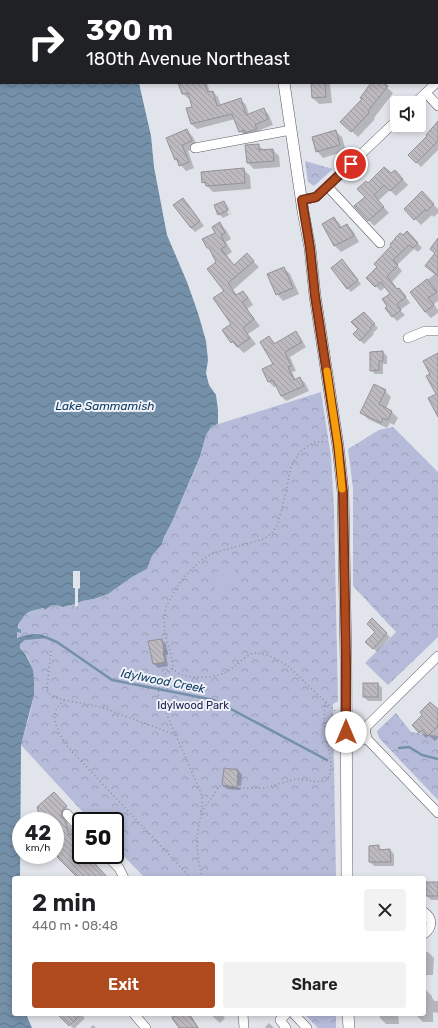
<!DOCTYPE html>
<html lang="en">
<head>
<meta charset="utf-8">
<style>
	:root { --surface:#fff; --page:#f2f2f2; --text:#202124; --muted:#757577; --accent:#af491e }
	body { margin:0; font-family:Rubik,sans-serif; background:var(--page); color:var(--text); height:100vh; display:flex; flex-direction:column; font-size:15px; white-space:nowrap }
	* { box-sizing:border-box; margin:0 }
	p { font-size:13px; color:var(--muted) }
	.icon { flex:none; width:22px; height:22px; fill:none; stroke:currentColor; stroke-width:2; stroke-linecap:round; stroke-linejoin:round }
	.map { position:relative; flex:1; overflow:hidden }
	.drawer { position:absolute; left:12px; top:876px; width:414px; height:140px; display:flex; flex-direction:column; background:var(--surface); border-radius:4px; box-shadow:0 2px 6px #0003 }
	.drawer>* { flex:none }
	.banner { position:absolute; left:0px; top:0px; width:438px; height:84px; box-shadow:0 2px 6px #0003; background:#202124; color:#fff; overflow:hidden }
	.buttons { position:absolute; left:390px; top:96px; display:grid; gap:8px }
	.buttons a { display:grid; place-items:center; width:36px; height:36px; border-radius:4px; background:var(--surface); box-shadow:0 2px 6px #0003; font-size:20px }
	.speed { position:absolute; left:12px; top:812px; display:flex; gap:8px; font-size:20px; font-weight:700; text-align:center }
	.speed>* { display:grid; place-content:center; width:52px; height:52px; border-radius:50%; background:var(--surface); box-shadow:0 2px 6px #0003; line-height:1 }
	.speed small { font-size:10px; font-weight:400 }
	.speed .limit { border:2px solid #111; border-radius:6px; background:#fff; color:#111 }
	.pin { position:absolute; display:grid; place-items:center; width:34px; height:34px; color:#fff; margin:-17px; border:2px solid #fff; border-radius:50%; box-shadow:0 1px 4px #0007 }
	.me { position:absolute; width:44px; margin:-22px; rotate:0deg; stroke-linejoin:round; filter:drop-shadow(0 0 3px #0008) }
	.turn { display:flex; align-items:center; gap:14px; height:84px; padding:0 20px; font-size:18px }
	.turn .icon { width:52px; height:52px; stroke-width:2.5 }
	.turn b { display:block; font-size:28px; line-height:34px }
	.round { display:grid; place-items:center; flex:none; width:42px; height:42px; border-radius:4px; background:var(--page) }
	.summary { display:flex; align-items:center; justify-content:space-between; height:68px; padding:0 20px }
	h1 { font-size:24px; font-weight:600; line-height:30px }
	.button { display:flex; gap:8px; margin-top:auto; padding:8px 20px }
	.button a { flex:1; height:46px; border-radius:4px; background:var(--accent); color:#fff; font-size:16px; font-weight:600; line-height:46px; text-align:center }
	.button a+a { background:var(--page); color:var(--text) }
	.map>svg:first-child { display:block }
	.forest { fill:url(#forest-crowns) }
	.garden { fill:#b5bbd8 }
	.water { fill:url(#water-waves) }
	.pier { fill:#e2e4eb }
	.shadow { fill:#0003; fill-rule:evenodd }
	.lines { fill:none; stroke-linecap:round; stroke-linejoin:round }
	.stream { stroke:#7591aa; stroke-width:2.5 }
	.building { fill:url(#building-back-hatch); stroke:#949197 }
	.minor-casing { stroke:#5b5c63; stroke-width:10 }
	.major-casing { stroke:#5b5c63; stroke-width:12 }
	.path { stroke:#8e9095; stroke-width:1.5; stroke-dasharray:1 3; stroke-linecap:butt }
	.minor { stroke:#fff; stroke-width:9 }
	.major { stroke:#fff; stroke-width:11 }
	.route-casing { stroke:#722f14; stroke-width:10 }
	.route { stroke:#af491e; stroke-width:7 }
	.slow { stroke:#f59e0b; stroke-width:7 }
	.labels { text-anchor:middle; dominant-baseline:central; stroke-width:4; stroke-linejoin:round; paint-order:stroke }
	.park-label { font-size:11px; fill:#212551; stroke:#f0f1f9 }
	.water-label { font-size:12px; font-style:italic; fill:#0f3f63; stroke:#f0f1f9 }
</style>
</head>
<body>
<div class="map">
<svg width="438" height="1028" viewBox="0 0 438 1028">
	<defs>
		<pattern id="forest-crowns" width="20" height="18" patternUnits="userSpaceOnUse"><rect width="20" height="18" fill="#b5bbd8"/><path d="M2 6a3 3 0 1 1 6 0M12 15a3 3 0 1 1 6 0" fill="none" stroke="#9ba0b9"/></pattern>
		<pattern id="water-waves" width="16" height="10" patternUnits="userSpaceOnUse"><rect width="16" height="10" fill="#7591aa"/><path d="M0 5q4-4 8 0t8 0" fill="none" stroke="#5f7589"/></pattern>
		<pattern id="building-back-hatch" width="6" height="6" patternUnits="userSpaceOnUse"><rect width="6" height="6" fill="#bcb9bf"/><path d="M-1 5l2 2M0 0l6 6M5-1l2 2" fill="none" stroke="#a19ea3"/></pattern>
	</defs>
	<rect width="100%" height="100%" fill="#e2e4eb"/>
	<!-- forest -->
	<g class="forest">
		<polygon points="305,161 333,169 314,186 308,182"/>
		<path d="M321 392 331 457 334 510 338 701 335 703 333 704V708L336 878H145L115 847V821H91L21 745C27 722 39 693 32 669 31 663 28 656 24 652 22 649 22 650 20 647 18 643 17 637 17 632L21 633C17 625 18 624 22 618 27 611 35 611 43 608L45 610 51 606 56 605 63 607 76 604 82 601 94 599 108 594 132 577 147 569 152 556 162 544 164 537 172 522 200 458 206 435 212 426Z"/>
		<polygon points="393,427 438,472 438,637 388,685 365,663 396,632 353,586 353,488 348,449 379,430"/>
		<polygon points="396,713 411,732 438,736 438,800 379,738 377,731"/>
		<polygon points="304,1014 336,1014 336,1028 318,1028"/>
	</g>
	<!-- garden -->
	<polygon class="garden" points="230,562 239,576 217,592 208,578"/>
	<!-- water -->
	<path class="water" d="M0 0H121V1H1V83H139L151 136 154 167 167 235 187 282 198 313 206 341 208 360 206 373 209 385 216 395 218 410V424L212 426 206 435 200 457 172 522 164 537 162 544 152 556 147 569 132 577 108 594 94 599 82 601 76 604 63 607 56 605 51 606 45 610 43 608C34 611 27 610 22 619 19 623 18 623 18 628L21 630V633L17 632V638C27 635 39 631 48 638L25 640 20 644V648L24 652 29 661 33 670 34 679V695L21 745 20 878H14V971L13 974 14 979V1014H26L32 1028H0Z"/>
	<!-- pier -->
	<polygon class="pier" points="73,571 80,571 80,588 78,589 78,606 75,607 75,588 73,588"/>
	<!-- shadow -->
	<g class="shadow">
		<polygon points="148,0 165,0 166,1 145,1"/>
		<rect x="181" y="0" width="33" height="1"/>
		<polygon points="228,0 248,0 248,1 229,1"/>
		<polygon points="319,0 339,0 339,1 320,1"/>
		<polygon points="179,83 207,83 210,92 213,92 218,97 221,106 240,99 246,105 249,115 264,109 269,115 273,125 260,130 262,134 245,136 240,131 235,119 197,129 191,124 193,108 190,99 189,99 183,94"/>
		<polygon points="312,83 330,83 332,103 319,104 313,98"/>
		<polygon points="373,83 382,83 393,93 374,118 375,119 358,137 342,122 363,99"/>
		<polygon points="438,122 438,150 421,167 409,155 428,136"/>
		<polygon points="187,131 193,137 198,147 188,151 194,168 186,171 175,159"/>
		<polygon points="335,131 342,137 346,151 323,158 317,151"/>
		<polygon points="258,145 265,151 273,150 279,156 280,167 254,169 248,163 246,146"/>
		<polygon points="243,169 250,176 251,189 213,192 203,182"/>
		<polygon points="395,171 408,185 396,196 390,190 378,201 389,213 374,226 356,206 366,197 368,184 391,175"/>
		<polygon points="422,193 438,209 438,213 434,217 432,215 421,225 405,209"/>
		<polygon points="183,199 187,203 204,226 195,232 191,228"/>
		<path d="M224 202 228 206 231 214 223 218 219 214ZM225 205H227L231 215H229Z"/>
		<polygon points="334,218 340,224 342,228 347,225 353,231 359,242 341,252 335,246 323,224"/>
		<polygon points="220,224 226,230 231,239 226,242 232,252 226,256 234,266 253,261 259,267 233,290 237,296 243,292 249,298 253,305 247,309 260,326 248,334 256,344 244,353 232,342 232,324 226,291 217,262 212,252 208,248 216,233"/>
		<polygon points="407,232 422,248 418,252 414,249 397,265 402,271 392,282 397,290 399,289 404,294 410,303 400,310 405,315 397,321 392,316 391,294 385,287 381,291 367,278 379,267"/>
		<polygon points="438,246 438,301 434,304 438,310 438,313 431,318 425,312 411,292 435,274 426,266 436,254"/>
		<polygon points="342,260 361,284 351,292 347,288"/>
		<polygon points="284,268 290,274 299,294 283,301 277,294"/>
		<polygon points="364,314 378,328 373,333 374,334 364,344 354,334 359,329"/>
		<polygon points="296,332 300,337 306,347 290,357 296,371 292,372 296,380 300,378 305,383 309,391 286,401 281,396 277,386 274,387 269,382 264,369 275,365 269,337 276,344"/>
		<polygon points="383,352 387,356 387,364 383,364 383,374 375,374 371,370"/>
		<polygon points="385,391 391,397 386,409 391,411 398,418 394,425 390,423 387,428 368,419 362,413"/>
		<polygon points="372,619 390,637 377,652 367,642 376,632"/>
		<polygon points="162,640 166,644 168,655 166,655 168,666 158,668 154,664"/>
		<polygon points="364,684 378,684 382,688 382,701 368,701 364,697"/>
		<polygon points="438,711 438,738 435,741 429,736 426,738 413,725"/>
		<polygon points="224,769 238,770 242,775 241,786 226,784 226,786 241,788 240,790 227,789 223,785"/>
		<polygon points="61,801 73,814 70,818 68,824 73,830 74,835 81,842 81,855 88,855 97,865 96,866 107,878 78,878 55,845 55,821 42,821"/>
		<polygon points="378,846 382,850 390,850 394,854 394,866 374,866 370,862"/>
		<polygon points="438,883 438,900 431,900 427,896"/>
		<polygon points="424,951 428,952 434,958 433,975 424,975"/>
		<polygon points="424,990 426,990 432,996 432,998 435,1001 438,1001 438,1013 433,1012 433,1022 423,1022 417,1016 417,1014 424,1014"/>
		<polygon points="59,1014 81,1014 85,1018 75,1028 73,1028"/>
		<polygon points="169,1014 190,1014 199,1028 180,1028"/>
		<polygon points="210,1014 221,1014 225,1018 220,1023"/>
		<polygon points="379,1014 398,1014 399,1024 386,1024 380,1018"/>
		<polygon points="269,1023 274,1028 266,1028 265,1027"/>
		<polygon points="93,1025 96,1028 90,1028"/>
	</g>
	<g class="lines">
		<!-- stream -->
		<g class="stream">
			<polyline points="45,637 57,642 112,680 214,700 327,760"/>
			<polyline points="399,748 409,747 422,755 438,759"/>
		</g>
	</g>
	<!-- building -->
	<g class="building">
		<polygon points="178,83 204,83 208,92 213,91 217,106 241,98 246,115 264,108 268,119 255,125 257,129 244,133 244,130 239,132 232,114 191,124 186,108 192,107 188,93 182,94"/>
		<polygon points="311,83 325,83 326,97 312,98"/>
		<polygon points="371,83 384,83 388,86 368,111 369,113 351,132 340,122 362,99 360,98"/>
		<polygon points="438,121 438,141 416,163 408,155 427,136 426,135"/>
		<polygon points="187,129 192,141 182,145 189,162 179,166 177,159 175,160 166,138"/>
		<polygon points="336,130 340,145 316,152 312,137"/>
		<polygon points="259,144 259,150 273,149 274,161 247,163 245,145"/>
		<polygon points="384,167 391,173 395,170 403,179 390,191 384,185 374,195 384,207 368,221 354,206 365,197 357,189 366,181 368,183"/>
		<polygon points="244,168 245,183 206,186 205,182 202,183 201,172"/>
		<polygon points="422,191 434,204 427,211 425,210 414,220 404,209"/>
		<polygon points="183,198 200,221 191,228 173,205"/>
		<polygon points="224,201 228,210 218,215 214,205"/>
		<polygon points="334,217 340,228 347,224 354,236 334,246 322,224"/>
		<polygon points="220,222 225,233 221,235 226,246 221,249 234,265 247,253 254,261 228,283 236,295 243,291 248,298 242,302 254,319 243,328 250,338 237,347 233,341 231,343 222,330 231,324 213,298 224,291 207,269 216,262 209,248 207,248 202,239 215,233 212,227"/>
		<polygon points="407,231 418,243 413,248 409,245 393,260 398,265 387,276 397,289 399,288 406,297 397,304 401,310 392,317 385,308 387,306 382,299 390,294 381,282 375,287 366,278 377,267 374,264 391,246 390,244 395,239 395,238 400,233 403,235"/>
		<polygon points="438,238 438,276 425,266 435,253 430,249"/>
		<polygon points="342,259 358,280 347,289 331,268"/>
		<polygon points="284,267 293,288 276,295 267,274"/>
		<polygon points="427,279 437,292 428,298 434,305 425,312 410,292"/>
		<polygon points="364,312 375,324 370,328 371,329 360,341 353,334 358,329 351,322"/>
		<polygon points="296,331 302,342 285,352 291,366 288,367 294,380 300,377 304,386 281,396 273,380 268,382 262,369 273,364 260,342 269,336 274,344"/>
		<polygon points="383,351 383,361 379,361 379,370 370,371 370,352"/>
		<polygon points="438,353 438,417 428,398 436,394 426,376 430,374 423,361"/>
		<polygon points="374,384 386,390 379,404 392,411 388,420 383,418 381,423 360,413"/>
		<polygon points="372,618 387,633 373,649 365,642 375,632 367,624"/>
		<polygon points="162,639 164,651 163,651 165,662 153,664 148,641"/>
		<rect x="363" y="683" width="15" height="14"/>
		<polygon points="430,702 438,709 438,726 428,736 422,730 419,733 412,725 422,715 420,712"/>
		<polygon points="224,768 238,770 237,787 222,785"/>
		<polygon points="54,792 67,806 62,810 61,816 65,821 69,835 75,834 80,855 87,855 108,878 78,878 58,858 55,849 55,821 41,821 37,807"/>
		<polygon points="379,845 379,850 390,849 391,862 369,862 369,846"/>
		<rect x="426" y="882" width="12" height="14"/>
		<polygon points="57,1014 81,1014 69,1026"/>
		<polygon points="178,1014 189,1014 198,1028 179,1028 172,1018"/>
	</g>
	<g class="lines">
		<defs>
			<g id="minor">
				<polyline points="357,0 357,1"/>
				<polyline points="437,40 438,41"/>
				<polyline points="426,93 438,106"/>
				<polyline points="415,103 436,83"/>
				<polyline points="195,148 291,130"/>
				<polyline points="328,187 380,243"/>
				<polyline points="302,200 316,197 397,120"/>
				<polyline points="408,338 425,331 438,331"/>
				<polyline points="346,723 355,723 365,728"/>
				<polyline points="365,728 367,739 438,813"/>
				<polyline points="365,728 438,656"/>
				<polyline points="346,741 367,739"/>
				<polyline points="67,814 81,830"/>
				<polyline points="106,855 119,868 124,878"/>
				<path d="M424 912C433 918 433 928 424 934"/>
				<polyline points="134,1014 146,1028"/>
				<polyline points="243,1014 244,1028"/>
				<polyline points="286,1014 280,1020 286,1028"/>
				<polyline points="294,1014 307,1028"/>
			</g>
			<g id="major">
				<polyline points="273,0 274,1"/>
				<polyline points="284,83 303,211 310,248 315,296 338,446 343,492 346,661 347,878"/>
				<polyline points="348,1014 349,1028"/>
			</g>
		</defs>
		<!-- minor casing -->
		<use href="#minor" class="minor-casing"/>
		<!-- major casing -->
		<use href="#major" class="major-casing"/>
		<!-- path -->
		<g class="path">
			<polyline points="51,651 47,689 48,693 54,697 64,700 101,707 176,735"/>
			<path d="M172 668C175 671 179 674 182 675 193 678 208 678 219 675 225 673 231 669 235 666 241 661 249 653 256 653 268 654 282 661 290 668L336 712"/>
			<path d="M64 700C62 703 58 706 56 710 51 720 61 737 67 746L191 878"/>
			<polyline points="0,752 17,771"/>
			<polyline points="0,783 7,791 21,792"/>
			<polyline points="201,812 213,796 219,786 237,788 264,788 296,779 320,782 327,780 330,775 331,763 324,721 325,704 326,702"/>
			<polyline points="0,871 8,878 14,881"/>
			<path d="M202 878C200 865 196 851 197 837 199 822 204 807 201 793L158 694 161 679 164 674 171 671 173 666 171 654 165 635 164 618 166 607 177 587 186 575 197 564 203 559 213 553 264 539 272 533 278 524 287 487 291 466 300 452 306 447 315 442H328"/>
			<polyline points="0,933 9,943 14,945"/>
			<polyline points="0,994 14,1009"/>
			<polyline points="19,1014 32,1028"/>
		</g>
		<!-- minor -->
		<use href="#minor" class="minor"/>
		<!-- major -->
		<use href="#major" class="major"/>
	</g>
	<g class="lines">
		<defs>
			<polyline id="route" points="346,732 346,661 343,492 338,446 315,296 310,248 302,200 316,197 351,164"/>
		</defs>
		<!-- route casing -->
		<use href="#route" class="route-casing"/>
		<!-- route -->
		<use href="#route" class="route"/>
		<!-- slow -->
		<polyline class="slow" points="327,371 338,446 342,489"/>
	</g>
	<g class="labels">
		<!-- park labels -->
		<g class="park-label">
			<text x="193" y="705">Idylwood Park</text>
		</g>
		<!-- water labels -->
		<g class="water-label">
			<text x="105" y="406">Lake Sammamish</text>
			<text transform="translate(163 681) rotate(11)">Idylwood Creek</text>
		</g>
	</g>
</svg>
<div class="buttons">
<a><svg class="icon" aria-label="sound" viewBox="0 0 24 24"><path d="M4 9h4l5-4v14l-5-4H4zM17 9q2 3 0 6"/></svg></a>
</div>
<div class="speed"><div>42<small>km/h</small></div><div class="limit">50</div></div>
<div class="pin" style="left:351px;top:164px;background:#d93025"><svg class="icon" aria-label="arrive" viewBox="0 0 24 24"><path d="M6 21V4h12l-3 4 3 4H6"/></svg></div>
<svg class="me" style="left:346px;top:732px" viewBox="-20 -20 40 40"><circle r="19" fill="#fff"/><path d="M0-13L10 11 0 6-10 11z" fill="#af491e"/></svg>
<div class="banner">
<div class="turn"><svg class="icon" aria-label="right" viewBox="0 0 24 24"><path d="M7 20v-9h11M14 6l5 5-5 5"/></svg><div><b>390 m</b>180th Avenue Northeast</div></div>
</div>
<section class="drawer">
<div class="summary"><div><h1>2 min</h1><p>440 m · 08:48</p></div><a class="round"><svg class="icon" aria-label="close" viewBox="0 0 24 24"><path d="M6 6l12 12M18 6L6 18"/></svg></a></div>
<div class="button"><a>Exit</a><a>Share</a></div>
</section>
</div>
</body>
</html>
